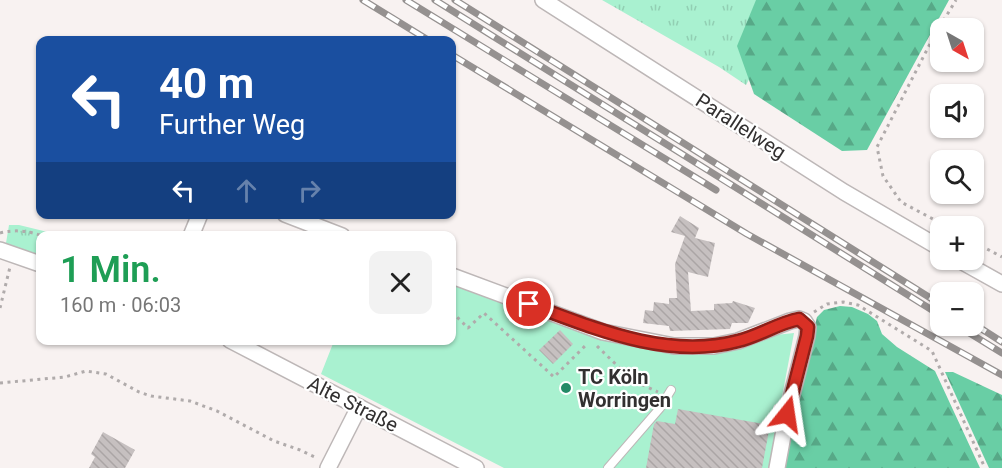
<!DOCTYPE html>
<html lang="de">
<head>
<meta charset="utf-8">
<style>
	:root { --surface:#fff; --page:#f2f2f2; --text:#222; --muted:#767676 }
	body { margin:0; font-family:Roboto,sans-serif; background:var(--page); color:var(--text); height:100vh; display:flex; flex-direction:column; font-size:22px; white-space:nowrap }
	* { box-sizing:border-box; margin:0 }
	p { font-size:20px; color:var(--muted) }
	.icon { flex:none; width:33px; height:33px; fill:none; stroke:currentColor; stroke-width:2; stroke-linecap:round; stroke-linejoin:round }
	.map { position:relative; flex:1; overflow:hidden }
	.side { position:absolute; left:36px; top:231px; width:420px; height:114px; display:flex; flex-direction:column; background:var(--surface); border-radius:12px; box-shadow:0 2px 4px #0004 }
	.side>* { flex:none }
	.hud { position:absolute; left:36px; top:36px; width:420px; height:183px; border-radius:12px; box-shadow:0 2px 4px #0004; background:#1a4fa0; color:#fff; overflow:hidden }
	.needle { width:39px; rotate:141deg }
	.fabs { position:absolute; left:930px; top:18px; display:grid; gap:12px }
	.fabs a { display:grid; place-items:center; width:54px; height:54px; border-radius:12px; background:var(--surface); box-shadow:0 2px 4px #0004; font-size:30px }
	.pin { position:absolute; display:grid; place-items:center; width:51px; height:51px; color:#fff; margin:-26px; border:3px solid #fff; border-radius:50%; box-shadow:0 2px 6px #0007 }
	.me { position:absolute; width:66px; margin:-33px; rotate:15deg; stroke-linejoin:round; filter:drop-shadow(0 0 4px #0008) }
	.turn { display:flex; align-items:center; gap:21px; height:126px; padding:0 24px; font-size:27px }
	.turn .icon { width:78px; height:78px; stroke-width:2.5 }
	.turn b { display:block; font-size:42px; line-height:51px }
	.lanes { display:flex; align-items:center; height:57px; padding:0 24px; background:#0003; justify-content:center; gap:30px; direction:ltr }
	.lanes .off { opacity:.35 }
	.round { display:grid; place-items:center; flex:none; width:63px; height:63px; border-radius:12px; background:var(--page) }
	.head { display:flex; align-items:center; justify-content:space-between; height:102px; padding:0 24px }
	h1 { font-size:36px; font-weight:600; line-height:45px; color:#1e9e55 }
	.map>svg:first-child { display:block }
	.grass { fill:url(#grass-tufts) }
	.forest { fill:url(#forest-firs) }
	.park { fill:#a9f1d0 }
	.building { fill:url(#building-back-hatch) }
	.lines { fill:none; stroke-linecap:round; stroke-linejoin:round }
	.lane-casing { stroke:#bdb7b7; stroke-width:10 }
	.street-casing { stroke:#bdb7b7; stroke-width:18 }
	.path { stroke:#b0abab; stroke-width:3; stroke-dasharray:3 4.5; stroke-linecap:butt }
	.lane { stroke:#fff; stroke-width:8 }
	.street { stroke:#fff; stroke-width:15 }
	.rail-casing { stroke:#959190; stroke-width:7 }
	.rail { stroke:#fff; stroke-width:4.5; stroke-dasharray:14; stroke-linecap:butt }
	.route-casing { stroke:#8d1f18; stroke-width:15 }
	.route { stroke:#d93025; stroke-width:10 }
	.poi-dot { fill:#238a66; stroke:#fff; stroke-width:2 }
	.labels { text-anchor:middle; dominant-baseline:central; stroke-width:4.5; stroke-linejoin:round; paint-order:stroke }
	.street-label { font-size:20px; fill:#323030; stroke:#fff }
	.poi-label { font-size:20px; font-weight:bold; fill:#323030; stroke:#fff; text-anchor:start }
</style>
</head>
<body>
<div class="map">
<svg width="1002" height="468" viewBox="0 0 1002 468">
	<defs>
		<pattern id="grass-tufts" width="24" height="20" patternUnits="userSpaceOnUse" patternTransform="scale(1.5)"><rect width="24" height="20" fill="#a9f1d0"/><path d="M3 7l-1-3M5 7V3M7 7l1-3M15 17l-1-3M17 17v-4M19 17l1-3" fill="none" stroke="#92cfb3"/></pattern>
		<pattern id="forest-firs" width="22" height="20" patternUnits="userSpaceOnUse" patternTransform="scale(1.5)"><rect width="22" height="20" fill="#69cea5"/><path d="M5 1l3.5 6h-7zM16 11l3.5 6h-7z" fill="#57a887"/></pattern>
		<pattern id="building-back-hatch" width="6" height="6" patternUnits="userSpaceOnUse" patternTransform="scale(1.5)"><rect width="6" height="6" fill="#c6c0c0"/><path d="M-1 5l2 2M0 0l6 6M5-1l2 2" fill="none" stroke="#aba5a5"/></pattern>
	</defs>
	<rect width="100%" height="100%" fill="#f8f2f1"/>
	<!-- grass -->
	<g class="grass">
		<polygon points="602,0 792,0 746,85 719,67"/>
		<polygon points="9,225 19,225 60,235 40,236 40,257 8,247 6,243"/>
	</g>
	<!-- forest -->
	<g class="forest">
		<polygon points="756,0 949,0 867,150 842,151 754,94 737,46"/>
		<polygon points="840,306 852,307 868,314 877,321 882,334 897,347 935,371 980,468 781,468 817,317 824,310"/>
		<polygon points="945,372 953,372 1002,395 1002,468 989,468"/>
	</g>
	<!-- park -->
	<polygon class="park" points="452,280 660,348 794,333 781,402 774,405 771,415 779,417 770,468 504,468 321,374 334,341 452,340"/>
	<!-- building -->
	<g class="building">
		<polygon points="680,216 699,228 695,238 715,243 708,277 688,272 691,311 714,310 714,304 732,303 733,301 755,308 748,323 732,323 730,329 670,331 669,326 643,323 645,310 653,311 654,302 669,304 669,298 677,298 675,264 685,236 671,232"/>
		<polygon points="560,330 573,344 553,364 539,350"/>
		<polygon points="678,409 770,425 762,468 646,468 654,424 657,421 675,424"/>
		<polygon points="103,432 135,450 125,468 89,468 95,457 91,454"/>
	</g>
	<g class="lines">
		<defs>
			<polyline id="lane" points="608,468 660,408 671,390"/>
			<g id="street">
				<polyline points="543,0 844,192 940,248"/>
				<polyline points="285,214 342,236"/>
				<polyline points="191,236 200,214"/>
				<polyline points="0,250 40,264"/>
				<polyline points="959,260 1002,284"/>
				<polyline points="452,276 603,332 674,346 714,346 738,341 790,321 799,319 804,321 808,327 807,336 787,414 777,468"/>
				<polyline points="230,340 476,468"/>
				<polyline points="328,468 359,407"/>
			</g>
		</defs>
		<!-- lane casing -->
		<use href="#lane" class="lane-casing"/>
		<!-- street casing -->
		<use href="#street" class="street-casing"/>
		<!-- path -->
		<g class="path">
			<polyline points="946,226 901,202 883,176 877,147 933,38 956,0"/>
			<path d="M0 233C16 229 28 231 43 236"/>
			<polyline points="974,242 1002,257"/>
			<polyline points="0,308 10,267"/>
			<polyline points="452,312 468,328 484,313 554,377 588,343"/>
			<polyline points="814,312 827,304 843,302 858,305 932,351 985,468"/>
			<polyline points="597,346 632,380 658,392"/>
			<polyline points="0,383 65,377 86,371 106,374 139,392 151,396 190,401 217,411 274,441 300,450 317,458"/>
		</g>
		<!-- lane -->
		<use href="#lane" class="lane"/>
		<!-- street -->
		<use href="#street" class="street"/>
		<defs>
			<g id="rail">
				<polyline points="363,0 428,40"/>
				<polyline points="406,0 716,190"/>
				<polyline points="435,0 940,315"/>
				<polyline points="455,0 940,304"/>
				<polyline points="452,55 747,234 1002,375"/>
				<polyline points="974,324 1002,342"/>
				<polyline points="958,326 1002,353"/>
			</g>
		</defs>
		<!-- rail casing -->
		<use href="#rail" class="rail-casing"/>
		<!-- rail -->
		<use href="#rail" class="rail"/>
	</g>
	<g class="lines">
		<defs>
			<path id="route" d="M529 304C594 328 667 360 738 341 759 336 778 323 799 319L808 327 807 336 787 414"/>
		</defs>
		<!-- route casing -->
		<use href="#route" class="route-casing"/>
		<!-- route -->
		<use href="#route" class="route"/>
	</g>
	<!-- markers -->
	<circle class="poi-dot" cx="566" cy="388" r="6"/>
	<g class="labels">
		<!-- street labels -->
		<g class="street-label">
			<text transform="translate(741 126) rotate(33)">Parallelweg</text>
			<text transform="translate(353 404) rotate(27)">Alte Straße</text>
		</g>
		<!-- poi labels -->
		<g class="poi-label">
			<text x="578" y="377">TC Köln<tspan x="578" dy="23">Worringen</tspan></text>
		</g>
	</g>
</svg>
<div class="fabs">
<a><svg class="needle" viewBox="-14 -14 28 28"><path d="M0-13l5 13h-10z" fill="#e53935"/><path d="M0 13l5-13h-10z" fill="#767676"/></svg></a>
<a><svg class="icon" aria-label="sound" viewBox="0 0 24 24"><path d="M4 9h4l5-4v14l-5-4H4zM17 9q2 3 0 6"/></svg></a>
<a><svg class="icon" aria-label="search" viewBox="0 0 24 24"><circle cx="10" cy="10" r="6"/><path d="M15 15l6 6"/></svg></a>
<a>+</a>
<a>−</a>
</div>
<div class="pin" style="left:529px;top:304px;background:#d93025"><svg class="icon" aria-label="arrive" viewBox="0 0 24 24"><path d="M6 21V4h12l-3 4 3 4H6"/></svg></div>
<svg class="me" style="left:787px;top:414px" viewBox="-20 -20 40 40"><path d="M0-17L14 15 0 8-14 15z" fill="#d93025" stroke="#fff" stroke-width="4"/></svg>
<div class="hud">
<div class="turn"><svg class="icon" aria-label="left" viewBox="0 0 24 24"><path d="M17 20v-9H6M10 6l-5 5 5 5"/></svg><div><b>40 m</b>Further Weg</div></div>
<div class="lanes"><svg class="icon" aria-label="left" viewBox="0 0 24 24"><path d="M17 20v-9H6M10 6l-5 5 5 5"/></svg><svg class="icon off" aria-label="ahead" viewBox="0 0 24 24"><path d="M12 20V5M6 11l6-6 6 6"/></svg><svg class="icon off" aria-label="right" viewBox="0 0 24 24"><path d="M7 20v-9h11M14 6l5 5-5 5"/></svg></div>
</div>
<section class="side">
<div class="head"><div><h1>1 Min.</h1><p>160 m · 06:03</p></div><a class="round"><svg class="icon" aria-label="close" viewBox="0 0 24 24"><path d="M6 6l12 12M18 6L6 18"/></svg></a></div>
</section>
</div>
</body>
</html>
